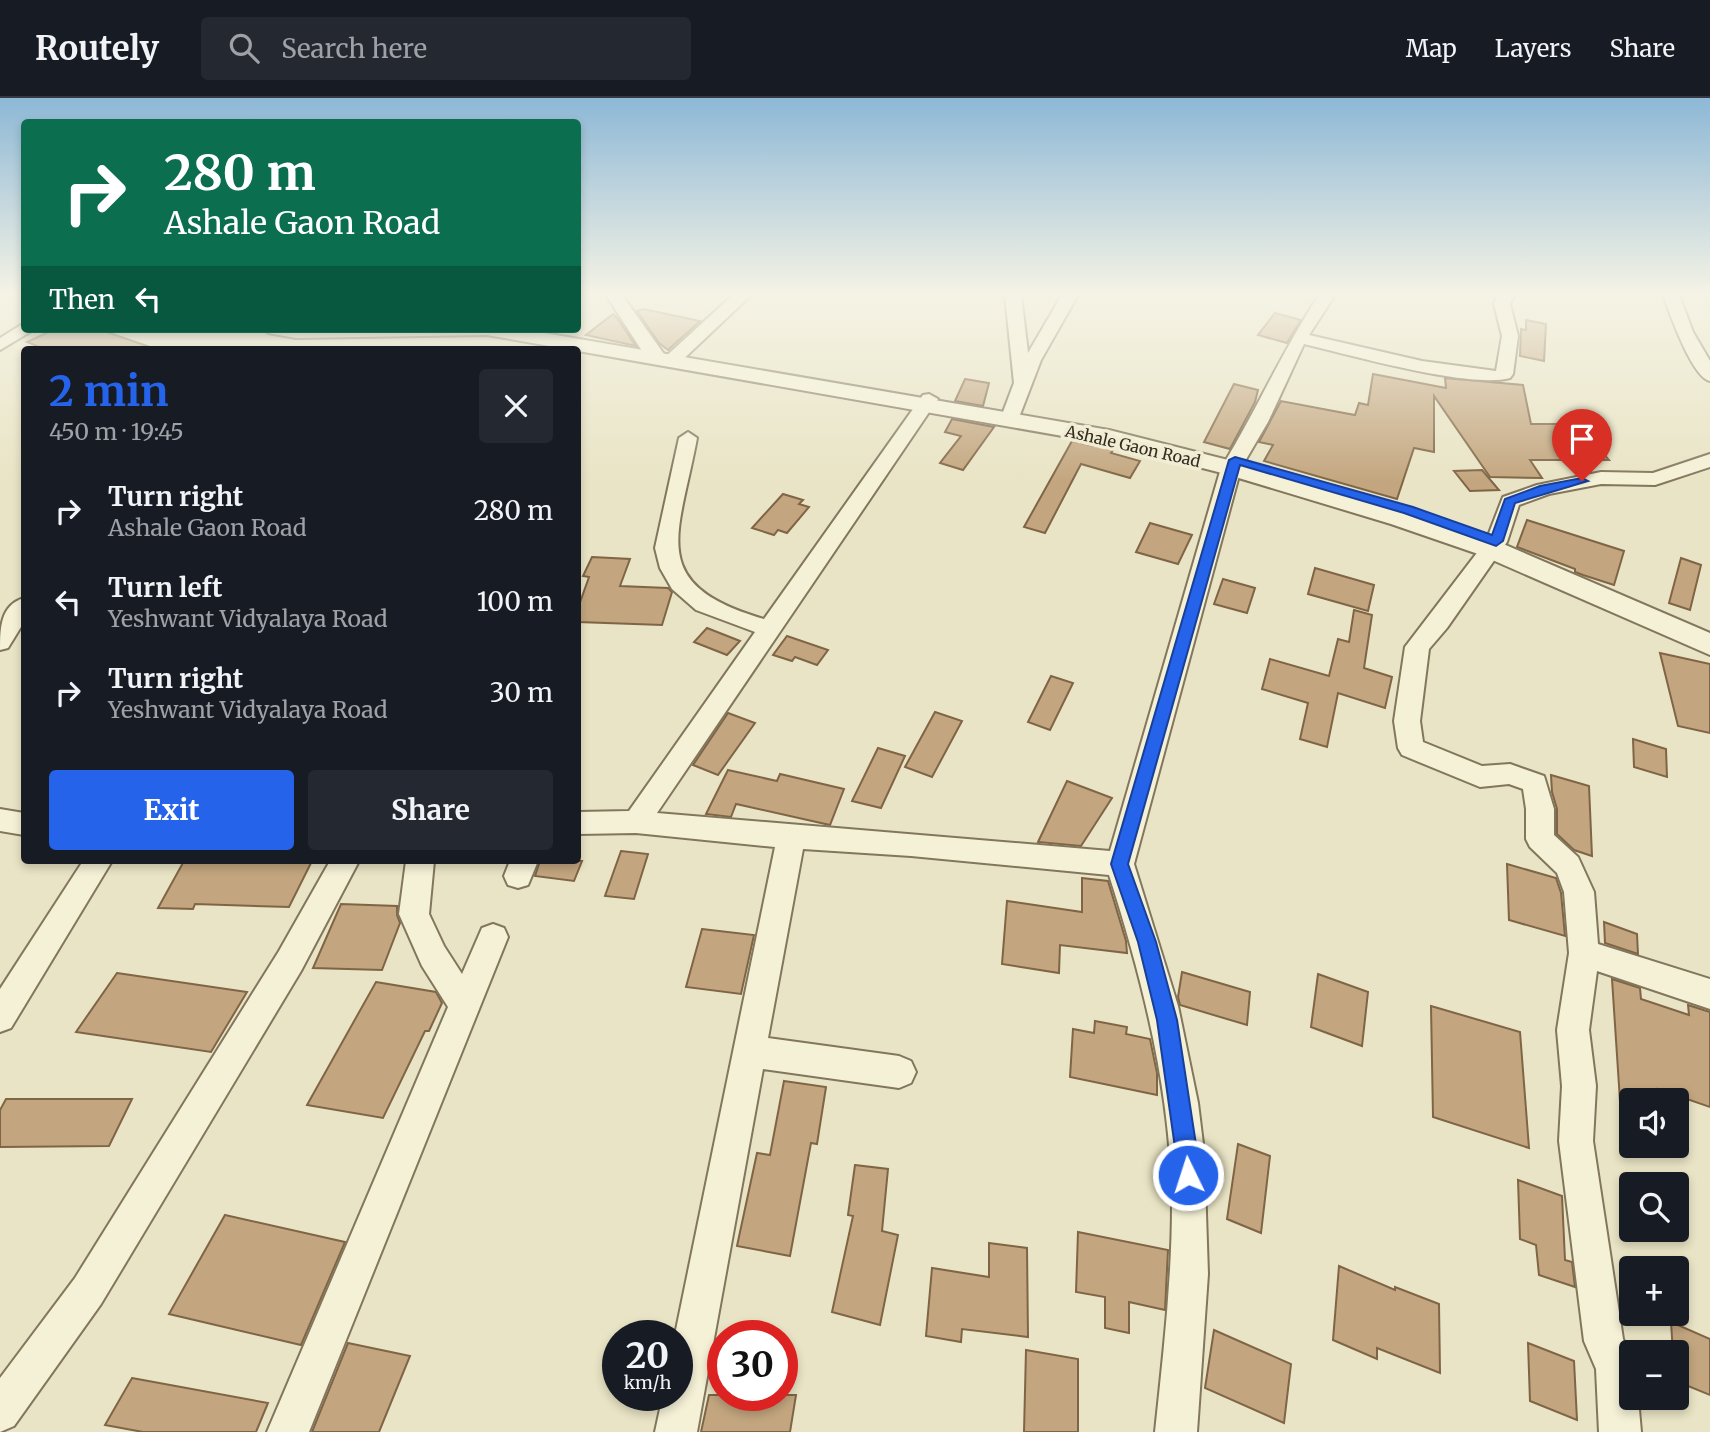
<!DOCTYPE html>
<html lang="en">
<head>
<meta charset="utf-8">
<style>
	:root { --surface:#171b24; --page:#242831; --text:#f1f3f6; --muted:#9ea1a6; --line:#363941; --accent:#2563eb }
	body { margin:0; font-family:Merriweather,serif; background:var(--page); color:var(--text); height:100vh; display:flex; flex-direction:column; font-size:26px; white-space:nowrap }
	* { box-sizing:border-box; margin:0 }
	p { font-size:23px; color:var(--muted) }
	.icon { flex:none; width:38px; height:38px; fill:none; stroke:currentColor; stroke-width:2; stroke-linecap:round; stroke-linejoin:round }
	.map { position:relative; flex:1; overflow:hidden }
	.side { position:absolute; left:21px; top:248px; width:560px; height:518px; display:flex; flex-direction:column; background:var(--surface); border-radius:7px; box-shadow:0 4px 10px #0003 }
	.side>* { flex:none }
	.top-card { position:absolute; left:21px; top:21px; width:560px; height:214px; border-radius:7px; box-shadow:0 4px 10px #0003; background:#0b6e4f; color:#fff; overflow:hidden }
	.buttons { position:absolute; left:1619px; top:990px; display:grid; gap:14px }
	.buttons a { display:grid; place-items:center; width:70px; height:70px; border-radius:7px; background:var(--surface); box-shadow:0 4px 10px #0003; font-size:35px }
	.speed { position:absolute; left:602px; top:1222px; display:flex; gap:14px; font-size:35px; font-weight:700; text-align:center }
	.speed>* { display:grid; place-content:center; width:91px; height:91px; border-radius:50%; background:var(--surface); box-shadow:0 4px 10px #0003; line-height:1 }
	.speed small { font-size:18px; font-weight:400 }
	.speed .limit { border:10px solid #d22; background:#fff; color:#111 }
	.pin { position:absolute; display:grid; place-items:center; width:60px; height:60px; color:#fff; margin:-72px -30px; border-radius:50% 50% 50% 0; rotate:-45deg; box-shadow:0 0 7px #0007 }
	.pin .icon { rotate:45deg }
	.me { position:absolute; width:77px; margin:-38px; rotate:356deg; stroke-linejoin:round; filter:drop-shadow(0 0 5px #0008) }
	.turn { display:flex; align-items:center; gap:24px; height:147px; padding:0 28px; font-size:32px }
	.turn .icon { width:91px; height:91px; stroke-width:2.5 }
	.turn b { display:block; font-size:49px; line-height:60px }
	.then { display:flex; align-items:center; height:66px; padding:0 28px; background:#0003; gap:14px; font-size:26px }
	.round { display:grid; place-items:center; flex:none; width:74px; height:74px; border-radius:7px; background:var(--page) }
	.head { display:flex; align-items:center; justify-content:space-between; height:119px; padding:0 28px }
	h1 { font-size:42px; font-weight:700; line-height:52px; color:var(--accent) }
	.button { display:flex; gap:14px; margin-top:auto; padding:14px 28px }
	.button a { flex:1; height:80px; border-radius:7px; background:var(--accent); color:#fff; font-size:28px; font-weight:700; line-height:80px; text-align:center }
	.button a+a { background:var(--page); color:var(--text) }
	ul { padding:0; list-style:none }
	li { display:flex; align-items:center; gap:21px; height:91px; padding:0 28px }
	li div { flex:1 }
	li b { display:block; font-size:26px }
	li em { font-style:normal }
	header { display:flex; align-items:center; gap:42px; box-sizing:border-box; height:98px; padding:0 35px; background:var(--surface); border-bottom:2px solid var(--line) }
	header strong { font-size:33px }
	nav { display:flex; gap:38px; margin-inline-start:auto; font-size:24px }
	.search { width:490px; height:63px; background:var(--page); display:flex; align-items:center; gap:18px; box-sizing:border-box; padding:0 24px; border-radius:7px; color:var(--muted); font-size:26px }
	.map>svg:first-child { display:block }
	.building { fill:#c3a67f; stroke:#7f6545; stroke-width:2 }
	.lines { fill:none; stroke-linecap:round; stroke-linejoin:round }
	.minor-casing { stroke:#82765d; stroke-width:4 }
	.tertiary-casing { stroke:#82765d; stroke-width:4 }
	.minor { fill:#f5f1d7; fill-rule:evenodd }
	.tertiary { fill:#f5f1d7; fill-rule:evenodd }
	.route { fill:#2563eb; stroke:#184099; stroke-width:2 }
	.labels { text-anchor:middle; dominant-baseline:central; stroke-width:7; stroke-linejoin:round; paint-order:stroke }
	.far-street-label { font-size:16px; fill:#342c1f; stroke:#f1edd4 }
</style>
</head>
<body>
<header>
<strong>Routely</strong>
<div class="search"><svg class="icon" aria-label="search" viewBox="0 0 24 24"><circle cx="10" cy="10" r="6"/><path d="M15 15l6 6"/></svg>Search here</div>
<nav><a>Map</a><a>Layers</a><a>Share</a></nav>
</header>
<div class="map">
<svg width="1710" height="1334" viewBox="0 0 1710 1334">
	<rect width="100%" height="100%" fill="#e9e4c5"/>
	<!-- building -->
	<g class="building">
		<polygon points="643,211 700,223 668,252 659,245 637,213"/>
		<polygon points="1275,215 1301,222 1287,245 1258,237"/>
		<polygon points="613,216 617,220 636,248 586,237"/>
		<polygon points="1526,222 1546,226 1544,263 1520,258 1521,231 1526,232"/>
		<polygon points="55,231 98,231 150,249 150,252 47,252 27,244"/>
		<polygon points="1373,276 1446,290 1445,280 1523,287 1531,326 1578,326 1609,362 1530,362 1542,380 1490,379 1434,298 1434,354 1414,350 1397,401 1264,363 1273,347 1259,344 1281,303 1355,317 1359,305 1368,307"/>
		<polygon points="965,281 989,285 983,308 955,303"/>
		<polygon points="1234,286 1258,292 1255,304 1230,351 1204,344"/>
		<polygon points="952,321 994,329 963,372 940,365 961,338 945,334"/>
		<polygon points="1072,343 1113,352 1111,355 1140,363 1130,380 1081,366 1045,435 1024,429"/>
		<polygon points="1482,372 1499,392 1470,393 1454,373"/>
		<polygon points="783,396 803,402 799,406 809,409 787,435 778,432 774,437 752,430"/>
		<polygon points="1527,422 1624,453 1614,487 1583,477 1575,474 1575,471 1517,449"/>
		<polygon points="1150,425 1192,437 1178,466 1136,454"/>
		<polygon points="592,459 630,461 620,488 668,490 672,494 662,527 578,524 578,510 589,479 583,478"/>
		<polygon points="1681,460 1701,467 1690,512 1669,505"/>
		<polygon points="1315,470 1374,487 1368,513 1308,496"/>
		<polygon points="1223,481 1255,490 1247,515 1214,506"/>
		<polygon points="1354,512 1372,517 1364,570 1392,579 1385,610 1338,595 1327,649 1300,641 1308,605 1262,591 1270,561 1329,578 1338,541 1349,544"/>
		<polygon points="707,530 740,543 727,557 694,544"/>
		<polygon points="787,538 828,552 817,567 795,559 792,563 773,557"/>
		<polygon points="1660,555 1710,566 1710,635 1678,628"/>
		<polygon points="1051,578 1073,585 1050,632 1028,624"/>
		<polygon points="935,614 962,623 932,679 905,669"/>
		<polygon points="728,615 755,625 718,677 693,667"/>
		<polygon points="1633,641 1666,651 1667,679 1634,669"/>
		<polygon points="878,650 905,658 881,710 852,703"/>
		<polygon points="728,672 777,683 780,676 844,691 830,727 736,706 731,719 706,716"/>
		<polygon points="1551,677 1589,688 1592,758 1574,752 1557,736 1557,711 1552,694"/>
		<polygon points="1067,683 1112,700 1081,748 1038,744"/>
		<polygon points="621,753 648,756 634,801 605,798"/>
		<polygon points="184,763 312,763 289,809 195,806 193,811 158,810"/>
		<polygon points="540,763 582,763 574,783 535,778"/>
		<polygon points="1507,766 1556,780 1561,795 1565,838 1509,822"/>
		<polygon points="1082,780 1108,783 1126,843 1127,855 1060,847 1059,875 1002,866 1007,803 1082,814"/>
		<polygon points="341,806 397,808 397,817 400,825 382,872 313,870"/>
		<polygon points="1604,824 1637,836 1638,856 1605,845"/>
		<polygon points="702,831 754,837 741,896 686,889"/>
		<polygon points="1182,874 1250,894 1247,927 1180,907 1178,899"/>
		<polygon points="117,875 247,894 211,954 76,934"/>
		<polygon points="1318,876 1368,894 1362,948 1311,929"/>
		<polygon points="1612,881 1640,890 1641,901 1689,917 1688,907 1710,914 1710,1009 1658,991 1659,1003 1620,1003"/>
		<polygon points="376,884 436,894 442,905 429,933 425,933 383,1020 307,1007"/>
		<polygon points="1431,908 1520,934 1529,1050 1433,1019"/>
		<polygon points="1095,923 1127,929 1126,936 1150,941 1157,975 1157,997 1070,979 1073,931 1094,935"/>
		<polygon points="784,983 826,989 817,1046 811,1045 790,1158 737,1148 757,1055 770,1057"/>
		<polygon points="6,1001 132,1001 109,1048 0,1049 0,1012"/>
		<polygon points="1238,1046 1270,1058 1261,1135 1227,1121"/>
		<polygon points="855,1067 888,1071 882,1133 898,1137 880,1227 832,1214 853,1118 848,1117"/>
		<polygon points="1518,1082 1562,1098 1565,1162 1572,1164 1575,1189 1539,1177 1536,1147 1520,1141"/>
		<polygon points="225,1117 345,1144 301,1247 169,1216"/>
		<polygon points="1078,1134 1168,1152 1165,1212 1129,1204 1129,1235 1105,1230 1105,1199 1076,1194"/>
		<polygon points="989,1145 1027,1150 1028,1239 962,1231 961,1244 926,1238 932,1170 989,1179"/>
		<polygon points="1339,1168 1395,1192 1395,1189 1439,1206 1440,1275 1377,1250 1377,1261 1333,1242"/>
		<polygon points="1671,1224 1710,1241 1710,1297 1676,1283 1676,1255 1673,1255"/>
		<polygon points="1214,1232 1291,1266 1284,1325 1205,1290"/>
		<polygon points="348,1245 410,1258 379,1334 312,1334"/>
		<polygon points="1528,1245 1574,1263 1577,1322 1530,1303"/>
		<polygon points="1026,1252 1078,1261 1078,1334 1024,1334"/>
		<polygon points="132,1280 268,1305 256,1334 143,1334 105,1327"/>
		<polygon points="709,1297 796,1297 790,1334 701,1334"/>
	</g>
	<g class="lines">
		<defs>
			<g id="minor">
				<polygon points="606,197 622,197 664,256 661,264 649,264"/>
				<polygon points="733,197 751,197 676,268 664,268 661,264 664,260"/>
				<polygon points="1005,197 1021,197 1028,255 1062,197 1078,197 1041,262 1018,322 1009,328 1000,322 1014,285"/>
				<path d="M1319 197H1335L1309 237 1422 263 1496 273 1502 238 1494 206 1498 197H1514L1510 206 1518 238 1513 276 1510 280C1470 291 1350 257 1304 246L1268 324 1241 370 1134 766 1178 908 1198 1005 1204 1054 1208 1176 1197 1334H1155C1163 1258 1172 1182 1172 1106 1171 994 1143 883 1109 777L911 758 803 751 768 940 899 958 911 963 916 974 911 985 899 990 763 971 697 1334H655L663 1297H677L675 1237 775 749 636 735 578 736V714L629 713 755 534 696 512 672 491 660 470 655 450 679 340 688 334 697 340C679 438 645 486 764 521L923 297 929 296 938 301 657 715 1110 753 1221 370C1256 314 1282 253 1319 197Z"/>
				<path d="M1663 197H1679L1693 234 1710 263V283C1692 279 1670 216 1663 197Z"/>
				<polygon points="21,227 24,227 24,231 35,231 0,252 0,240"/>
				<polygon points="1710,356 1710,369 1655,387 1601,386 1549,396 1519,407 1507,444 1447,530 1429,551 1420,623 1423,644 1482,668 1510,666 1544,678 1554,711 1554,737 1578,759 1594,794 1598,846 1710,881 1710,911 1597,873 1589,932 1596,988 1593,1043 1623,1241 1631,1258 1631,1300 1638,1300 1641,1334 1599,1334 1596,1271 1584,1243 1559,1043 1562,988 1557,932 1569,855 1564,794 1557,775 1530,749 1526,741 1526,711 1523,691 1509,686 1480,689 1402,657 1398,650 1394,623 1405,549 1486,443 1503,399 1537,387 1601,374 1653,375"/>
				<path d="M24 500V524L8 550 0 552C0 531 0 507 24 500Z"/>
				<polygon points="0,711 24,715 24,737 0,733"/>
				<polygon points="83,763 112,763 11,930 0,934 0,891"/>
				<polygon points="330,763 359,763 301,873 101,1206 14,1328 0,1334 0,1280 75,1180 279,853"/>
				<polygon points="406,763 434,763 429,816 444,848 462,876 482,830 493,826 504,830 508,839 309,1334 267,1334 448,909 422,868 399,816"/>
				<polygon points="510,763 538,763 528,787 518,790 508,787 504,778"/>
			</g>
			<polygon id="tertiary" points="265,231 521,231 1109,332 1240,365 1409,414 1501,445 1710,535 1710,557 1481,457 1391,426 1222,375 1108,346 487,237 296,240 268,235"/>
		</defs>
		<!-- minor casing -->
		<use href="#minor" class="minor-casing"/>
		<!-- tertiary casing -->
		<use href="#tertiary" class="tertiary-casing"/>
		<!-- minor -->
		<use href="#minor" class="minor"/>
		<!-- tertiary -->
		<use href="#tertiary" class="tertiary"/>
	</g>
	<!-- sky -->
	<linearGradient id="sky" x2="0" y2="1"><stop stop-color="#8db8d6"/><stop offset="0.51" stop-color="#f5f3e5"/><stop offset="1" stop-color="#f5f3e5" stop-opacity="0"/></linearGradient>
	<rect width="1710" height="384" fill="url(#sky)"/>
	<!-- route -->
	<polygon class="route" points="1235,359 1413,409 1492,437 1505,401 1540,388 1582,380 1588,383 1515,405 1503,443 1496,448 1404,415 1240,367 1128,766 1156,844 1177,922 1197,1053 1198,1077 1195,1085 1188,1088 1180,1085 1157,922 1138,844 1111,766 1229,362"/>
	<g class="labels">
		<!-- far-street labels -->
		<g class="far-street-label">
			<text transform="translate(1133 348) rotate(13)">Ashale Gaon Road</text>
		</g>
	</g>
</svg>
<div class="buttons">
<a><svg class="icon" aria-label="sound" viewBox="0 0 24 24"><path d="M4 9h4l5-4v14l-5-4H4zM17 9q2 3 0 6"/></svg></a>
<a><svg class="icon" aria-label="search" viewBox="0 0 24 24"><circle cx="10" cy="10" r="6"/><path d="M15 15l6 6"/></svg></a>
<a>+</a>
<a>−</a>
</div>
<div class="speed"><div>20<small>km/h</small></div><div class="limit">30</div></div>
<div class="pin" style="left:1582px;top:383px;background:#d93025"><svg class="icon" aria-label="arrive" viewBox="0 0 24 24"><path d="M6 21V4h12l-3 4 3 4H6"/></svg></div>
<svg class="me" style="left:1188px;top:1077px" viewBox="-20 -20 40 40"><circle r="17" fill="#2563eb" stroke="#fff" stroke-width="3"/><path d="M0-11L8 9 0 5-8 9z" fill="#fff"/></svg>
<div class="top-card">
<div class="turn"><svg class="icon" aria-label="right" viewBox="0 0 24 24"><path d="M7 20v-9h11M14 6l5 5-5 5"/></svg><div><b>280 m</b>Ashale Gaon Road</div></div>
<div class="then">Then<svg class="icon" aria-label="left" viewBox="0 0 24 24"><path d="M17 20v-9H6M10 6l-5 5 5 5"/></svg></div>
</div>
<section class="side">
<div class="head"><div><h1>2 min</h1><p>450 m · 19:45</p></div><a class="round"><svg class="icon" aria-label="close" viewBox="0 0 24 24"><path d="M6 6l12 12M18 6L6 18"/></svg></a></div>
<ul>
<li><svg class="icon" aria-label="right" viewBox="0 0 24 24"><path d="M7 20v-9h11M14 6l5 5-5 5"/></svg><div><b>Turn right</b><p>Ashale Gaon Road</p></div><em>280 m</em></li>
<li><svg class="icon" aria-label="left" viewBox="0 0 24 24"><path d="M17 20v-9H6M10 6l-5 5 5 5"/></svg><div><b>Turn left</b><p>Yeshwant Vidyalaya Road</p></div><em>100 m</em></li>
<li><svg class="icon" aria-label="right" viewBox="0 0 24 24"><path d="M7 20v-9h11M14 6l5 5-5 5"/></svg><div><b>Turn right</b><p>Yeshwant Vidyalaya Road</p></div><em>30 m</em></li>
</ul>
<div class="button"><a>Exit</a><a>Share</a></div>
</section>
</div>
</body>
</html>
